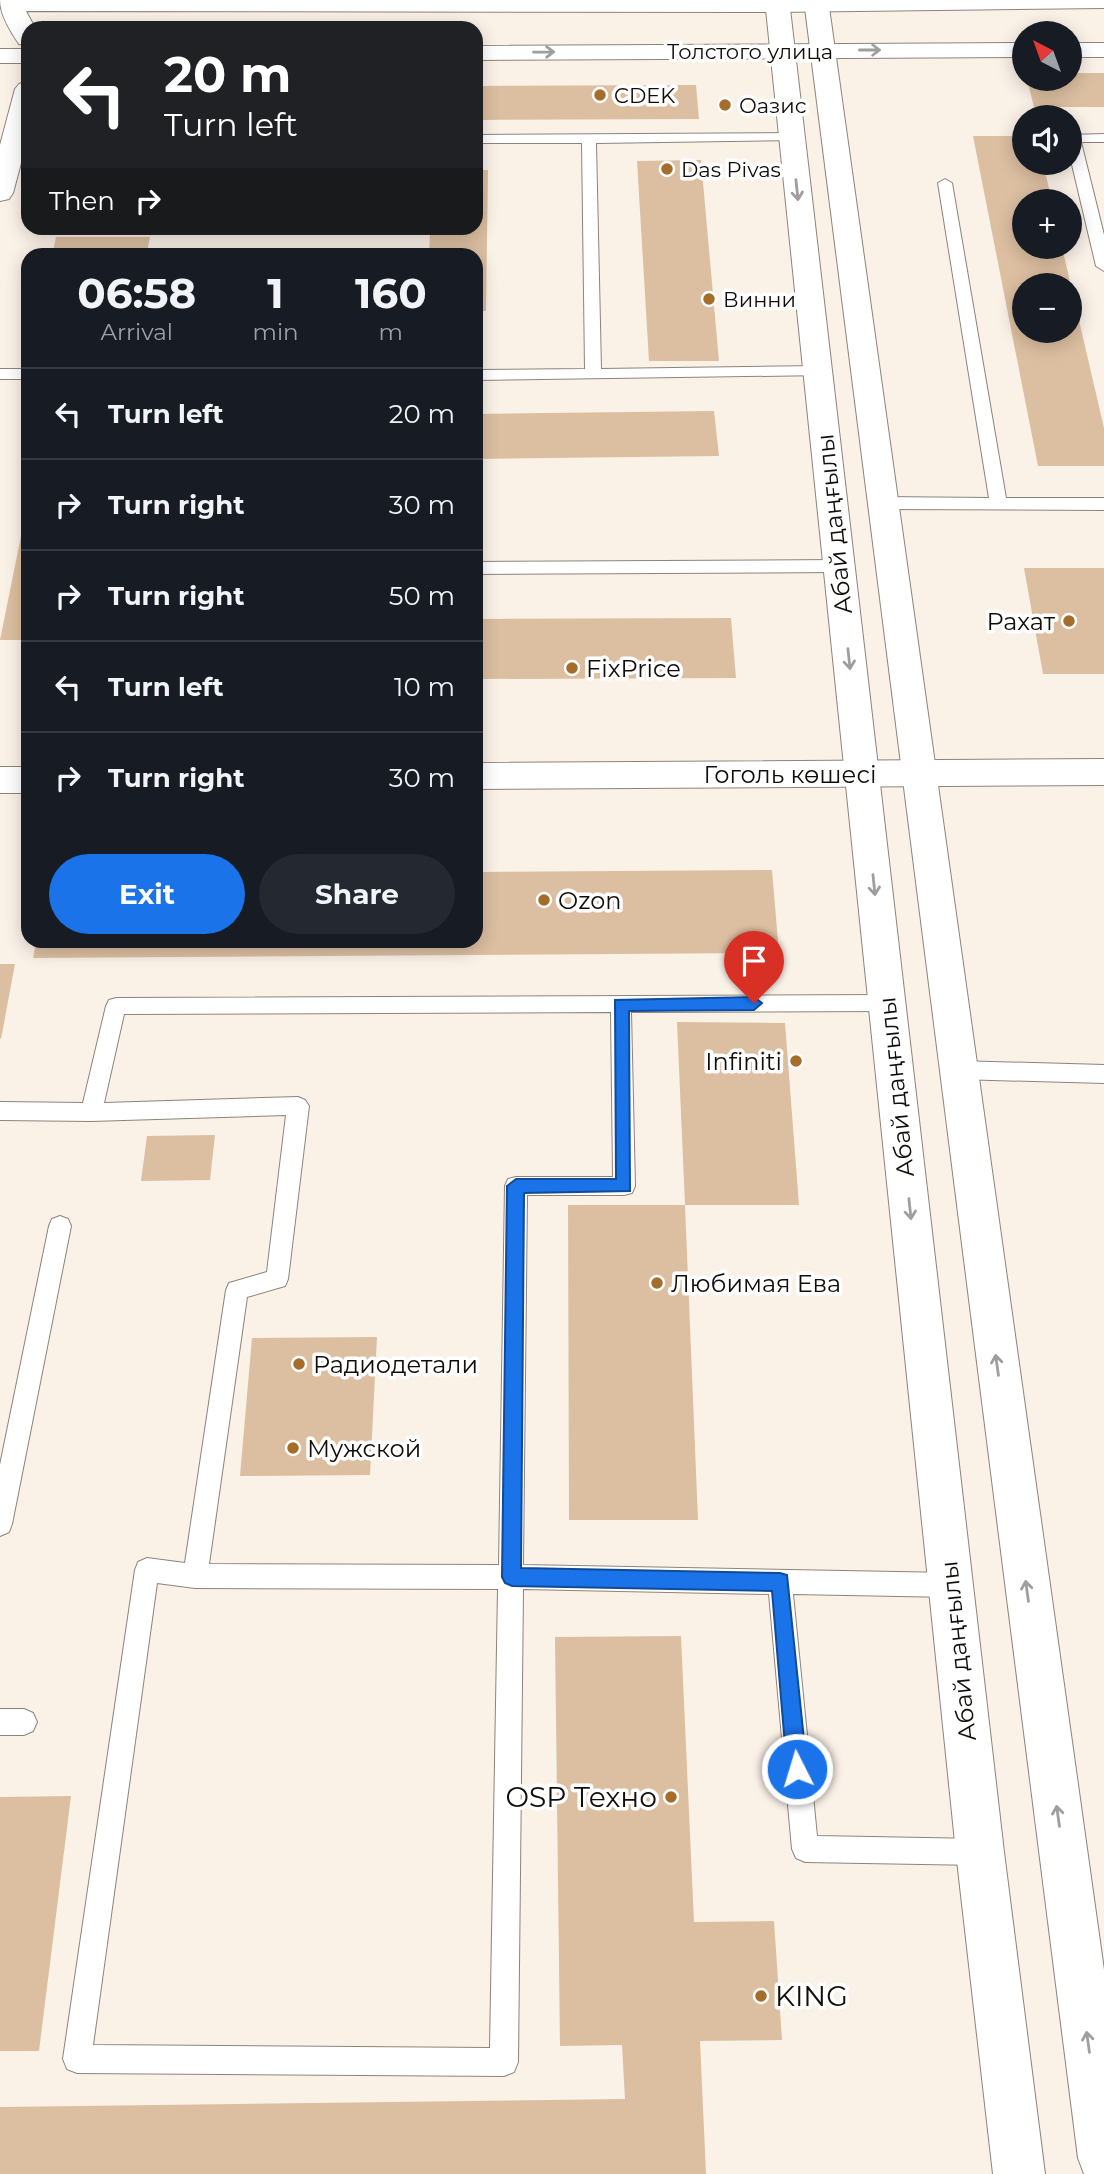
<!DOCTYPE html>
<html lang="en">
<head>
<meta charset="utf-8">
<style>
	:root { --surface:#171b24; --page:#242831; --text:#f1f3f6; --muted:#9ea1a6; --line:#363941; --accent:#1a73e8 }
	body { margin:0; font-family:Montserrat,sans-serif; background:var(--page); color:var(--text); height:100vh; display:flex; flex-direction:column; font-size:26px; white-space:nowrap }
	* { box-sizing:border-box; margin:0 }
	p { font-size:23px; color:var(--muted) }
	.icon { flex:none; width:38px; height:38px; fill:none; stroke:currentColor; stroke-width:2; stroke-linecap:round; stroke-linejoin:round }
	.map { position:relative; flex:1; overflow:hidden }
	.details { position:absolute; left:21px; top:248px; width:462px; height:700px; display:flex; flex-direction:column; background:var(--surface); border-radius:21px; box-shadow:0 4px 18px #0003 }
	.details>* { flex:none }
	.guide { position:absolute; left:21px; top:21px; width:462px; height:214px; border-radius:21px; box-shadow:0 4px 18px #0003; background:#202124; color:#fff; overflow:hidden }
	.needle { width:46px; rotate:319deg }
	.tools { position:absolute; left:1012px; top:21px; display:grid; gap:14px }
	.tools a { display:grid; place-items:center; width:70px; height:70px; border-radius:50%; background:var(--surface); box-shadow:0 4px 18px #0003; font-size:35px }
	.pin { position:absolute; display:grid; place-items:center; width:60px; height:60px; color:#fff; margin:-72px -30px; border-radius:50% 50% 50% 0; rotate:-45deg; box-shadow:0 0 7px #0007 }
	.pin .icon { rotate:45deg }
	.me { position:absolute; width:77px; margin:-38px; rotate:355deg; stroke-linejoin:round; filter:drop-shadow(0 0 5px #0008) }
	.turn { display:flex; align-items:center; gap:24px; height:147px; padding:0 28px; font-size:32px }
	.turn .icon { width:91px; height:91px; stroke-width:2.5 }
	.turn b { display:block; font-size:49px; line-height:60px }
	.then { display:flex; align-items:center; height:66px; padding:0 28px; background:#0003; gap:14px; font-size:26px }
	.eta { display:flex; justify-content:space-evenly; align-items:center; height:119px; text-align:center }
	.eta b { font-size:42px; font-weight:700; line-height:49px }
	.action { display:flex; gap:14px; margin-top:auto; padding:14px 28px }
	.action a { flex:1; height:80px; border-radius:42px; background:var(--accent); color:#fff; font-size:28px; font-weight:700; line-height:80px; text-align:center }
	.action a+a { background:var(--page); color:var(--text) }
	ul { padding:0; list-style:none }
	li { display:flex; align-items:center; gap:21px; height:91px; padding:0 28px; border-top:2px solid var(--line) }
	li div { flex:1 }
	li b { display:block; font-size:26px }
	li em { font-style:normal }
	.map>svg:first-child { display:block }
	.building { fill:#dcbfa1; fill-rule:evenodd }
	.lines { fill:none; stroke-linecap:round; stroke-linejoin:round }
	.lane-casing { stroke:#8c847b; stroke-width:2 }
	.street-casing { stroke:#8c847b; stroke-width:2 }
	.secondary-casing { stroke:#8c847b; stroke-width:2 }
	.lane { fill:#fff; fill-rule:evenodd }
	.street { fill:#fff; fill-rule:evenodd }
	.secondary { fill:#fff; fill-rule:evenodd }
	.oneway { stroke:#9f9e9d }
	.route { fill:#1a73e8; stroke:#114b97; stroke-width:2 }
	.poi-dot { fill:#a56d2a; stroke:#fff; stroke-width:2.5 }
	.labels { text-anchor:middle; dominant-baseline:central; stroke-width:7; stroke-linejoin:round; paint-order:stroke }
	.far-street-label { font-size:21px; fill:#100d0a; stroke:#fff }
	.far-poi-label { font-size:21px; fill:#100d0a; stroke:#fff; text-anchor:start }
	.street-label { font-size:24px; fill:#100d0a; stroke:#fff }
	.poi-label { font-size:24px; fill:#100d0a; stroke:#fff; text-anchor:start }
	.near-poi-label { font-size:28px; fill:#100d0a; stroke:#fff; text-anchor:end }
</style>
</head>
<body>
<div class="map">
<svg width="1104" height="2174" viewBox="0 0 1104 2174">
	<rect width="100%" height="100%" fill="#faf1e7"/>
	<!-- building -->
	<g class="building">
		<polygon points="1069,73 1104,73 1104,107 1034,107 1027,79 1069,79"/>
		<polygon points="696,85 699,119 476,120 476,86"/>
		<path d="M973 136H1024V163H1043L1052 201H1024V247H1062L1104 428V466H1038ZM1024 285H1069V331H1024Z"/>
		<polygon points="701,160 719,361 649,361 637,161"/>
		<polygon points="476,170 488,170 486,311 476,311 476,256 429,256 430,232 382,232 383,228 476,228"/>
		<polygon points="56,237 150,237 146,256 52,256"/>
		<polygon points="714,411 719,456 476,459 476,414"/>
		<polygon points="22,531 28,531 28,640 0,640"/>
		<polygon points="1024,568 1104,568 1104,674 1043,674"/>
		<polygon points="731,618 736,678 476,679 476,619"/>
		<polygon points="772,870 779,953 33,958 36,942 476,942 476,872"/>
		<polygon points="0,964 15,964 1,1039 0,1038"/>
		<polygon points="677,1022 785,1023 799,1205 685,1205 698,1520 569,1520 568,1205 685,1205"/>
		<polygon points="215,1135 210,1180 141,1181 147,1136"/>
		<polygon points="377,1337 370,1475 240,1476 252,1338"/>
		<polygon points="681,1636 694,1922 774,1921 782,2040 700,2041 706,2174 0,2174 0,2107 625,2099 622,2045 560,2046 555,1637"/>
		<polygon points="71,1796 39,2051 0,2051 0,1797"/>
	</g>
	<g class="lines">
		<defs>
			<g id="lane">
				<polygon points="792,133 799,137 797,140 596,143 601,369 818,366 824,367 824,375 476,380 476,370 585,369 582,143 476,143 476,135"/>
				<polygon points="1104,134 1104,142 1081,142 1104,235 1104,271 1096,266 1069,152 1069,135"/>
				<polygon points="945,179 952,183 1006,498 1104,498 1104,510 882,509 874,503 882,497 989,498 938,183"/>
				<rect x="0" y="369" width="28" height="10"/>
				<polygon points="839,560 848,566 839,572 476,574 476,562"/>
				<path d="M887 995 894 997 897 1003 894 1009 887 1011 631 1012 635 1186 632 1193 624 1195H527L523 1565 951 1573 960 1576 963 1585 960 1594 951 1597 793 1594 817 1836 980 1839 989 1843 993 1852 989 1861 980 1865 805 1862 796 1858 792 1849 769 1594 523 1589 518 2062 514 2072 504 2076 77 2073 67 2069 63 2059 135 1570 138 1562 147 1558 185 1563 226 1290 229 1283 267 1272 286 1115 91 1121 0 1120V1102L83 1103 106 1006 109 1000 116 998ZM611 1012 613 1177H516L508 1179 505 1186 499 1565 209 1564 247 1297 285 1286 288 1279 309 1106 305 1100 298 1097 104 1103 124 1014ZM157 1583 195 1588 498 1589 490 2048 93 2045Z"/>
				<polygon points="957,1061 1104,1065 1104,1083 957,1079 950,1076 947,1070 950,1064"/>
				<polygon points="60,1216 68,1219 71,1226 12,1524 9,1532 0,1536 0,1465 49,1226 52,1219"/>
				<polygon points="0,1709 24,1709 33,1713 37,1722 33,1731 24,1735 0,1735"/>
			</g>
			<g id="street">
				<path d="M0 0H1104V8L777 12 26 11 35 28H28V46L19 44C10 31 0 14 0 0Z"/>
				<polygon points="1024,43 1024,57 476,60 476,46"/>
				<rect x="1069" y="43" width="35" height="14"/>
				<rect x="0" y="49" width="28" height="14"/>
				<polygon points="28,81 28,137 13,193 9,199 0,201 0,145 15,89 19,84"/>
				<polygon points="1104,759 1104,785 476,789 476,763"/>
				<rect x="0" y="767" width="28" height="26"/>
			</g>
			<g id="secondary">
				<polygon points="765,0 789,0 1004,1852 1045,2174 993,2174 956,1852"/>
				<polygon points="804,0 828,0 1104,1970 1104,2174 1084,2174 1078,2158"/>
			</g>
		</defs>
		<!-- lane casing -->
		<use href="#lane" class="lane-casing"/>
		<!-- street casing -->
		<use href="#street" class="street-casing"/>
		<!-- secondary casing -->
		<use href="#secondary" class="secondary-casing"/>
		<!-- lane -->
		<use href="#lane" class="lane"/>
		<!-- street -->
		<use href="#street" class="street"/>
		<!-- secondary -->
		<use href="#secondary" class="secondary"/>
	</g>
	<!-- one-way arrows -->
	<defs><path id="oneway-shaft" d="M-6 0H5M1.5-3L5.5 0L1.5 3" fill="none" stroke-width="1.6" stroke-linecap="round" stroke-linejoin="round" transform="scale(1.75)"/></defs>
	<g class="oneway">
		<use href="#oneway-shaft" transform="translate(870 50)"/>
		<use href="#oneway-shaft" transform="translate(544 52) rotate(-1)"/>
		<use href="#oneway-shaft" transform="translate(797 190) rotate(84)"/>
		<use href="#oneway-shaft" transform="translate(849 659) rotate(84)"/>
		<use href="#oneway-shaft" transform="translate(874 885) rotate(84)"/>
		<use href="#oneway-shaft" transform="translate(910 1209) rotate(84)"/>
		<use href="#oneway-shaft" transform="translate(997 1365) rotate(-98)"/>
		<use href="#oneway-shaft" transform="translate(1027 1591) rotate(-98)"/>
		<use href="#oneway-shaft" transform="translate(1058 1816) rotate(-98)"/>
		<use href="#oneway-shaft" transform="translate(1088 2042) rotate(-98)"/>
	</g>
	<!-- route -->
	<polygon class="route" points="754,997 762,1003 754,1010 629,1011 630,1191 524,1193 521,1568 780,1573 787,1575 807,1769 804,1776 797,1779 790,1776 787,1769 772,1591 512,1586 505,1583 502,1577 507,1186 516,1179 616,1179 615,1000"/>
	<!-- markers -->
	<g class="poi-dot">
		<circle cx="600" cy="95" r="7"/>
		<circle cx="725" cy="105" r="7"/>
		<circle cx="667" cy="169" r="7"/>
		<circle cx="709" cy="299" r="7"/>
		<circle cx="1069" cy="621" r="7"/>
		<circle cx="572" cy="668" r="7"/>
		<circle cx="544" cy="900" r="7"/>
		<circle cx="796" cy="1061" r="7"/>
		<circle cx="657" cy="1283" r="7"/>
		<circle cx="299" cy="1364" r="7"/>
		<circle cx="293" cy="1448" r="7"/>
		<circle cx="671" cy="1797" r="7"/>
		<circle cx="761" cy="1996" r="7"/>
	</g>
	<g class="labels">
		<!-- far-street labels -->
		<g class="far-street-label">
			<text x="750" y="51">Толстого улица</text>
		</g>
		<!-- far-poi labels -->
		<g class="far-poi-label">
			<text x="614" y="95">CDEK</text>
			<text x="739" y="105">Оазис</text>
			<text x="681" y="169">Das Pivas</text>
			<text x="723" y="299">Винни</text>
		</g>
		<!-- street labels -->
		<g class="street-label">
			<text transform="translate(834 524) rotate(-96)">Абай даңғылы</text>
			<text x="790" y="774">Гоголь көшесі</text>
			<text transform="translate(896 1087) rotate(-96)">Абай даңғылы</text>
			<text transform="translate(958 1651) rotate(-96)">Абай даңғылы</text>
		</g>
		<!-- poi labels -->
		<g class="poi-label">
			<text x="1055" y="621" text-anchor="end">Рахат</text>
			<text x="586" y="668">FixPrice</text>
			<text x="558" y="900">Ozon</text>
			<text x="782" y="1061" text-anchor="end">Infiniti</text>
			<text x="671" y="1283">Любимая Ева</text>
			<text x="313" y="1364">Радиодетали</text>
			<text x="307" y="1448">Мужской</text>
		</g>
		<!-- near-poi labels -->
		<g class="near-poi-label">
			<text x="657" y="1797">OSP Техно</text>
			<text x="775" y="1996" text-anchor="start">KING</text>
		</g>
	</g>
</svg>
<div class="tools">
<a><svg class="needle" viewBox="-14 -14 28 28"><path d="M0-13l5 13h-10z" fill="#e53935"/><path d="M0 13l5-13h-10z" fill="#9ea1a6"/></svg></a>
<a><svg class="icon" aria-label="sound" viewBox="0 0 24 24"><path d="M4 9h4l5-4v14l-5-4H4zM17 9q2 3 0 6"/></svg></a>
<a>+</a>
<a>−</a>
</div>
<div class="pin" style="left:754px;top:1003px;background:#d93025"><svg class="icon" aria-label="arrive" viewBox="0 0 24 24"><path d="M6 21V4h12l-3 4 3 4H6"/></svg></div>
<svg class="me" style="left:797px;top:1769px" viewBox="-20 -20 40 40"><circle r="17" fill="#1a73e8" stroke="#fff" stroke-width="3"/><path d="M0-11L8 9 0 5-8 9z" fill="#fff"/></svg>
<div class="guide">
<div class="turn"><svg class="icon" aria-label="left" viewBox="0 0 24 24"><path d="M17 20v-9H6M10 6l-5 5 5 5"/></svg><div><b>20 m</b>Turn left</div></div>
<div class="then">Then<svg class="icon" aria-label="right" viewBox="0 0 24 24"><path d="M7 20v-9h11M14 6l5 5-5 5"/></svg></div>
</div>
<section class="details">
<div class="eta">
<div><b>06:58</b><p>Arrival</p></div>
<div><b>1</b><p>min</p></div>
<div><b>160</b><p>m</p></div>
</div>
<ul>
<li><svg class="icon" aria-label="left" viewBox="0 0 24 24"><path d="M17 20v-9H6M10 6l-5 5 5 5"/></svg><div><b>Turn left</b></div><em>20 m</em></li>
<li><svg class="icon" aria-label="right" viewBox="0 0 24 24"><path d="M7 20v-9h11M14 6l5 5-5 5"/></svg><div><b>Turn right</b></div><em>30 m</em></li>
<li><svg class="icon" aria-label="right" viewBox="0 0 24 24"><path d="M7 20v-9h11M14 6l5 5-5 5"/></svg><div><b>Turn right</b></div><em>50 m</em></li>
<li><svg class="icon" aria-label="left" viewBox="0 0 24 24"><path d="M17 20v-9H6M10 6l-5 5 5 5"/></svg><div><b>Turn left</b></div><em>10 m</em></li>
<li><svg class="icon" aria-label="right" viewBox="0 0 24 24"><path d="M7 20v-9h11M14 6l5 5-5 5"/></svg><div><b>Turn right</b></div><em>30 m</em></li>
</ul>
<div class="action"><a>Exit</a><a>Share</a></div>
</section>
</div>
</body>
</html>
